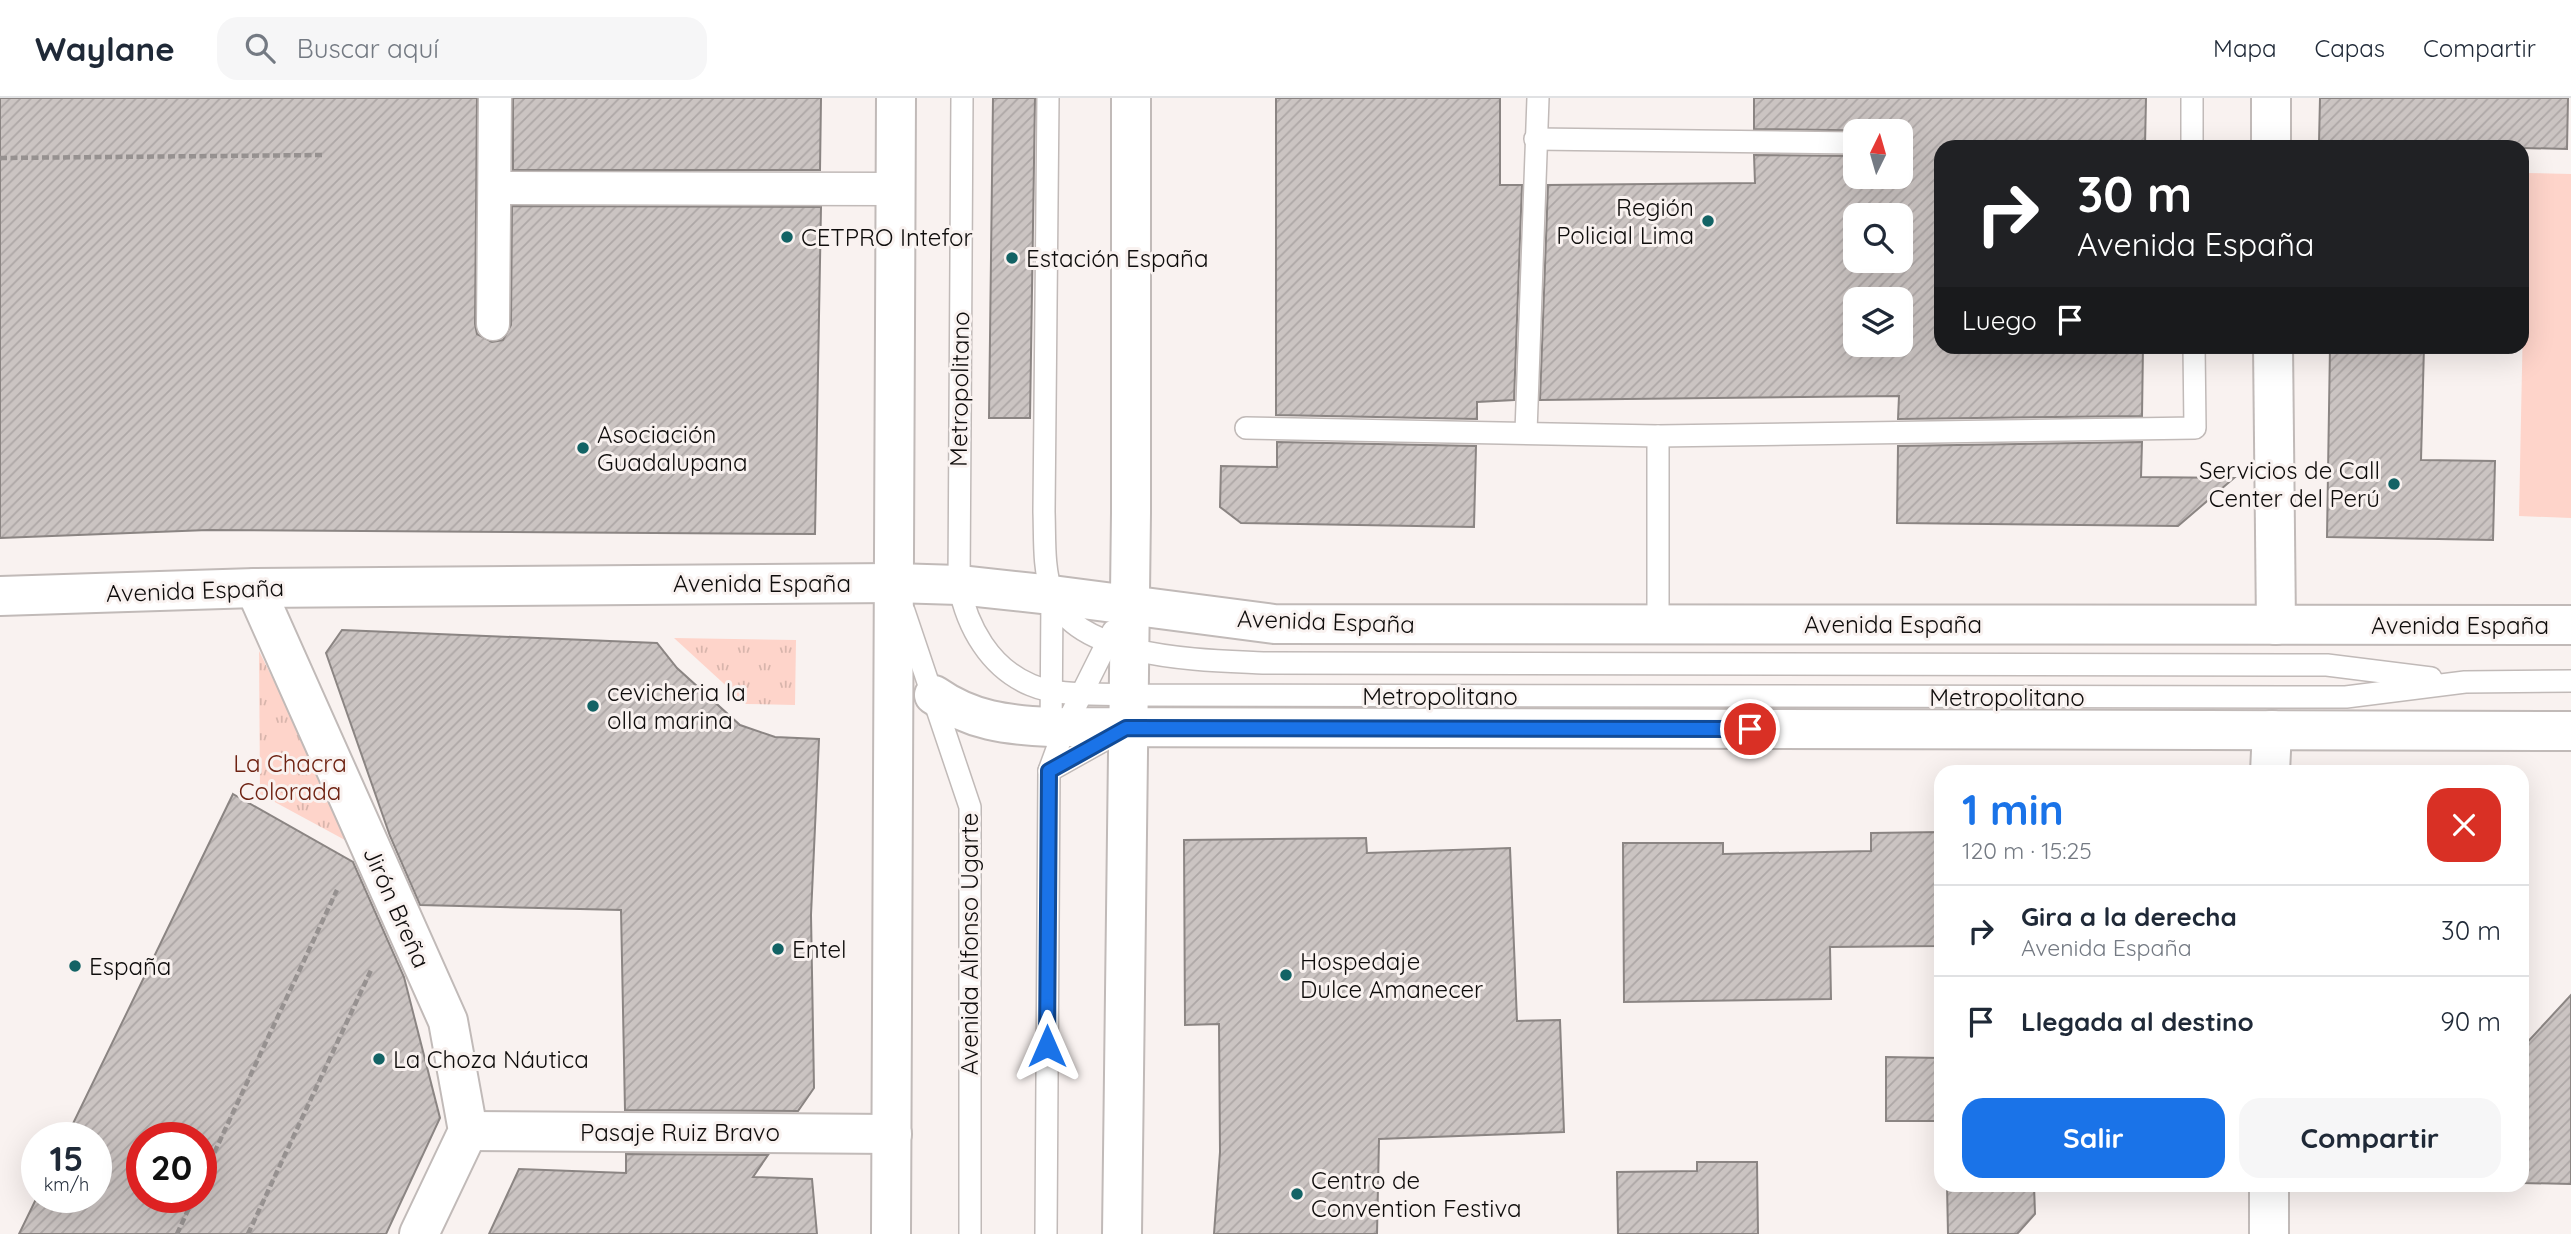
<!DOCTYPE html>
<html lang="es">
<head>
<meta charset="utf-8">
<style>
	:root { --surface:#fff; --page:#f6f6f7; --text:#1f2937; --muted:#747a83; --line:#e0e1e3; --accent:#1a73e8 }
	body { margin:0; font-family:Quicksand,sans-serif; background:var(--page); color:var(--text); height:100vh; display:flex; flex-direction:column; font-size:26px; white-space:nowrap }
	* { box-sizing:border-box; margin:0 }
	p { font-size:23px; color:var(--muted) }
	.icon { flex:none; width:38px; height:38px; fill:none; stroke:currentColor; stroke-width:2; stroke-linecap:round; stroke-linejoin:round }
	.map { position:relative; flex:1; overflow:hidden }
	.details { position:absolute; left:1934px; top:667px; width:595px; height:427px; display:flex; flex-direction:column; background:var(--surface); border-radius:21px; box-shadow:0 7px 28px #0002 }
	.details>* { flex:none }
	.hud { position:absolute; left:1934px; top:42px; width:595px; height:214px; border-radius:21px; box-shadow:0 7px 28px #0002; background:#202124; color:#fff; overflow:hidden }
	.needle { width:46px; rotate:5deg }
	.buttons { position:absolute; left:1843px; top:21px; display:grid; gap:14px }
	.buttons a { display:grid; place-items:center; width:70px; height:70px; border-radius:14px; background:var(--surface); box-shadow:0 7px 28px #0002; font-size:35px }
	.speed { position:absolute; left:21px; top:1024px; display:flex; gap:14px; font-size:35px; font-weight:700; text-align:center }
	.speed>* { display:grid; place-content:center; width:91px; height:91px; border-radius:50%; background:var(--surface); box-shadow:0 7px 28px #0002; line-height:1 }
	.speed small { font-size:18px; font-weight:400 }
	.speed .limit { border:10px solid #d22; background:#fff; color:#111 }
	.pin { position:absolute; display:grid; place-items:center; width:60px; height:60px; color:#fff; margin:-30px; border:4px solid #fff; border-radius:50%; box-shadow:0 2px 7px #0007 }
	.me { position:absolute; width:77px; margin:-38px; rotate:0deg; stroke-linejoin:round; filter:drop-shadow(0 0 5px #0008) }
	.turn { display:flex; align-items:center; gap:24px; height:147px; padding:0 28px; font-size:32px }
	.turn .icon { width:91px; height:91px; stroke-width:2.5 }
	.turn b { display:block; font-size:49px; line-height:60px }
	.then { display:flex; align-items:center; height:66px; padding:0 28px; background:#0003; gap:14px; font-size:26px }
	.round { display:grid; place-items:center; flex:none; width:74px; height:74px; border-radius:21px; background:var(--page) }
	.overview { display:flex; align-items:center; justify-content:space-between; height:119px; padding:0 28px }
	h1 { font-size:42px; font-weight:700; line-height:52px; color:var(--accent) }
	.action { display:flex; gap:14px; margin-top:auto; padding:14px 28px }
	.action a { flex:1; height:80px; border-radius:21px; background:var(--accent); color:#fff; font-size:28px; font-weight:700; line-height:80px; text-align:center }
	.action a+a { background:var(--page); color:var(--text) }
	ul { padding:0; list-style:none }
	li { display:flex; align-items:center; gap:21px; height:91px; padding:0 28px; border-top:2px solid var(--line) }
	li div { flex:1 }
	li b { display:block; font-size:26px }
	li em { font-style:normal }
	header { display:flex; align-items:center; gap:42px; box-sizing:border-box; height:98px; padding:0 35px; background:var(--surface); border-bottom:2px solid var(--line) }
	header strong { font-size:33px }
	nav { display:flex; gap:38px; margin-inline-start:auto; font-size:24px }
	.search { width:490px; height:63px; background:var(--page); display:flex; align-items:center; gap:18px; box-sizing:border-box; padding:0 24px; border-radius:21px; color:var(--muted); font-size:26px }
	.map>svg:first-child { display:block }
	.grass { fill:url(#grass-tufts) }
	.pitch { fill:#fed4ca }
	.building { fill:url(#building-hatch); stroke:#8b8583; stroke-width:2; fill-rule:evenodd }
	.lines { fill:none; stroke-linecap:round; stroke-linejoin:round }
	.service-casing { stroke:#c1bab8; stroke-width:24 }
	.pedestrian-casing { stroke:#c1bab8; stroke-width:35 }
	.minor-casing { stroke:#c1bab8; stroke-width:42 }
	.tertiary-casing { stroke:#c1bab8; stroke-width:42 }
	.primary-casing { stroke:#c1bab8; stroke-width:42 }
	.path { stroke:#969190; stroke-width:4.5; stroke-dasharray:7 3.5; stroke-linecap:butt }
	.service { stroke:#fff; stroke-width:21 }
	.pedestrian { stroke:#fff; stroke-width:32 }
	.minor { stroke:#fff; stroke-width:38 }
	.tertiary { stroke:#fff; stroke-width:38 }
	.primary { stroke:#fff; stroke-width:38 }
	.route-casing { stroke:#114b97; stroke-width:18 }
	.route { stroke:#1a73e8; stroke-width:12 }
	.poi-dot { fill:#136365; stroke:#f9f2f0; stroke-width:2.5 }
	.labels { text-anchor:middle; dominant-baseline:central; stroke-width:6; stroke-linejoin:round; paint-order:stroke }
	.poi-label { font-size:24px; fill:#0f0d0c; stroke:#f9f2f0; text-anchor:start }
	.street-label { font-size:24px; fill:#0f0d0c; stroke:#f9f2f0 }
	.park-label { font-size:24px; fill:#6e2212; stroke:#f9f2f0 }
</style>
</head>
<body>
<header>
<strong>Waylane</strong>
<div class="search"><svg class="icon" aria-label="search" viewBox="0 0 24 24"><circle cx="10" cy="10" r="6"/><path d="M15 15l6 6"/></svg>Buscar aquí</div>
<nav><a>Mapa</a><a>Capas</a><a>Compartir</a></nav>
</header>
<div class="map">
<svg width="2571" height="1136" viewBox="0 0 2571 1136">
	<defs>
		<pattern id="grass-tufts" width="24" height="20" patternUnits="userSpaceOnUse" patternTransform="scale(1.75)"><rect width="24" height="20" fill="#fed4ca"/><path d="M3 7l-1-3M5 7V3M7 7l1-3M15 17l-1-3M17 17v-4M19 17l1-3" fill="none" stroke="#d8b5ac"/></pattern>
		<pattern id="building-hatch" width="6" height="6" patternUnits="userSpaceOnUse" patternTransform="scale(1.75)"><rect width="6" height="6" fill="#cbc4c2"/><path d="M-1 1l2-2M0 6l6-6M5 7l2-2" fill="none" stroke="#ada7a6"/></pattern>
	</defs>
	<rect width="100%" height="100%" fill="#f9f2f0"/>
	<!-- grass -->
	<g class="grass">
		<polygon points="674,540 796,542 795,607 746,606"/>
		<polygon points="259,553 356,748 260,696"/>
	</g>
	<!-- pitch -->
	<polygon class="pitch" points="2526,75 2571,76 2571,420 2519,418"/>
	<!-- building -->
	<g class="building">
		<polygon points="0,0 477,0 475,226 477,236 492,244 503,242 511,227 512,108 821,109 815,436 208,432 0,440"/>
		<polygon points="513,0 821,0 820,72 513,72"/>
		<polygon points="993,0 1035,0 1030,320 989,320"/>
		<polygon points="1276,0 1500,0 1500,87 1522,87 1514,302 1477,304 1477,321 1276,317"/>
		<path d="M1754 0H2146L2145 49H1941V248H2143L2142 318 1898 321 1899 298 1540 302 1548 87 1755 85 1754 57 1855 58V79H1900V33L1754 31ZM1855 117H1900V163H1855ZM1855 201H1900V247H1855Z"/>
		<polygon points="2320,0 2568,0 2567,51 2319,45"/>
		<polygon points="2330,248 2424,248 2421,362 2495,363 2493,442 2327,439"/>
		<polygon points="1277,344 1476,348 1474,429 1241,425 1220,409 1221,368 1277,369"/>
		<polygon points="2142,344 2141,379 2234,380 2178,428 1897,425 1898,348"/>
		<polygon points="342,532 657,545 677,570 740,627 775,639 819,641 811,817 814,990 798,1013 625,1012 621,812 420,807 390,738 326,555"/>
		<path d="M233 696 353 764 404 879 440 1020 386 1136H19L37 1099H96V1040H66ZM142 1040H201V1099H142Z"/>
		<polygon points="1941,734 1941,848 1830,849 1831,901 1624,904 1623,745 1723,745 1723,756 1871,753 1871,735"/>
		<polygon points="1366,740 1367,755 1510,750 1517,923 1560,922 1564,1034 1379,1041 1377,1136 1214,1136 1220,1054 1219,926 1185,927 1184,742"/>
		<polygon points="2571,897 2571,1086 2522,1085 2522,950"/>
		<polygon points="1886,959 1941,960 1941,1023 1886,1023"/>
		<polygon points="626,1056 768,1057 753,1079 812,1081 817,1136 489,1136 519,1071 626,1075"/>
		<polygon points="1697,1064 1757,1064 1758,1136 1618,1136 1617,1074 1697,1073"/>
		<polygon points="1947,1087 2034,1087 2035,1116 2017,1136 1948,1136"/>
	</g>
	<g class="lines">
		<defs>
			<g id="service">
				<path d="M962 0 959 487C967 529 990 570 1031 587 1059 599 1098 595 1127 597L2346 599 2465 584 2571 583"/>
				<path d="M1048 0 1044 414C1045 440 1043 470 1052 495 1074 562 1206 562 1263 565L2327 567 2431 580"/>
				<polyline points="2192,0 2192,49"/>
				<polyline points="1535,41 1855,45"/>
				<polyline points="1246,330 1658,338 2195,330 2194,248"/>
				<polyline points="1526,334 1538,0"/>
				<polyline points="1658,338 1658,526"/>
				<polyline points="904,513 970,709 970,1136"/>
				<polyline points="1051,638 1052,497"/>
				<polyline points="1049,673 1117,635"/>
				<polyline points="1046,1136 1049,673 1065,629 1113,533"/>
			</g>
			<g id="pedestrian">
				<polyline points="495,90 896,91"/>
				<polyline points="493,226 495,0"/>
			</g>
			<g id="minor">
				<polyline points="255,490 448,923 468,1033 419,1136"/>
				<polyline points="0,498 255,490 894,485"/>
				<polyline points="2270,674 2272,632"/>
				<polyline points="468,1033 892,1036"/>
				<polyline points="2269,1087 2269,1136"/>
			</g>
			<g id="tertiary">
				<polyline points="2271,0 2271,49"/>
				<polyline points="2273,248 2276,527"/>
				<polyline points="894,485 959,487 1052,497 1274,526 2571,527"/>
				<path d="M934 597C971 623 1007 627 1051 629L2571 633"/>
			</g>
			<g id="primary">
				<polyline points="891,1136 896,0"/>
				<polyline points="1122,1136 1131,415 1131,0"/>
			</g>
		</defs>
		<!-- service casing -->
		<use href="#service" class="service-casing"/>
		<!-- pedestrian casing -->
		<use href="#pedestrian" class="pedestrian-casing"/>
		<!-- minor casing -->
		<use href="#minor" class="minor-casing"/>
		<!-- tertiary casing -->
		<use href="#tertiary" class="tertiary-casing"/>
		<!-- primary casing -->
		<use href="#primary" class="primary-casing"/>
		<!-- path -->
		<g class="path">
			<polyline points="0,60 322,57"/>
			<polyline points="201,1083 337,792"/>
			<polyline points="177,1136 194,1099"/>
			<polyline points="248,1136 372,870"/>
		</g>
		<!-- service -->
		<use href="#service" class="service"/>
		<!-- pedestrian -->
		<use href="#pedestrian" class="pedestrian"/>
		<!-- minor -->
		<use href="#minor" class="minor"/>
		<!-- tertiary -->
		<use href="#tertiary" class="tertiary"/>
		<!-- primary -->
		<use href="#primary" class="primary"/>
	</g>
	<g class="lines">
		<defs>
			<polyline id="route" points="1047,948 1049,673 1126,630 1750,631"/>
		</defs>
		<!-- route casing -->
		<use href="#route" class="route-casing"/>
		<!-- route -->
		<use href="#route" class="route"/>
	</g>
	<!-- markers -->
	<g class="poi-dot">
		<circle cx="1708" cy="123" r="7"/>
		<circle cx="787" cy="139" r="7"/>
		<circle cx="1012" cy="160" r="7"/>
		<circle cx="583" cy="350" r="7"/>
		<circle cx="2394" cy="386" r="7"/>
		<circle cx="593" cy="608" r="7"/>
		<circle cx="778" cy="851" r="7"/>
		<circle cx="75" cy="868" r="7"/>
		<circle cx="1286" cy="877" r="7"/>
		<circle cx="379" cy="961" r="7"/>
		<circle cx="1297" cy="1096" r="7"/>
	</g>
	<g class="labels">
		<!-- poi labels -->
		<g class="poi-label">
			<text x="1694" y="109" text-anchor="end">Región<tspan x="1694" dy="28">Policial Lima</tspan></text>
			<text x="801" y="139">CETPRO Intefor</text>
			<text x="1026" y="160">Estación España</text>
			<text x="597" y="336">Asociación<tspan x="597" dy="28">Guadalupana</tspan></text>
			<text x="2380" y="372" text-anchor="end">Servicios de Call<tspan x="2380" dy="28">Center del Perú</tspan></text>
			<text x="607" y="594">cevicheria la<tspan x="607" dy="28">olla marina</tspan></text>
			<text x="792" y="851">Entel</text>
			<text x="1300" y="863">Hospedaje<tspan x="1300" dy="28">Dulce Amanecer</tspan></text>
			<text x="89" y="868">España</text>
			<text x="393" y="961">La Choza Náutica</text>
			<text x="1311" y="1082">Centro de<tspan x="1311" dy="28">Convention Festiva</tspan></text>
		</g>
		<!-- street labels -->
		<g class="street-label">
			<text transform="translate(959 291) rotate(-89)">Metropolitano</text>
			<text x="762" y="485">Avenida España</text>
			<text transform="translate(195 492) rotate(-2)">Avenida España</text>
			<text transform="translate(1326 523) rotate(2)">Avenida España</text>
			<text x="1893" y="526">Avenida España</text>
			<text x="2460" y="527">Avenida España</text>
			<text x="1440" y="598">Metropolitano</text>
			<text x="2007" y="599">Metropolitano</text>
			<text transform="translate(397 809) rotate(66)">Jirón Breña</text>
			<text transform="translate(969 846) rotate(-90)">Avenida Alfonso Ugarte</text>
			<text x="680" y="1034">Pasaje Ruiz Bravo</text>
		</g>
		<!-- park labels -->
		<g class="park-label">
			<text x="290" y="665">La Chacra<tspan x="290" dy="28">Colorada</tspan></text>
		</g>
	</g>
</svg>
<div class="buttons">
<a><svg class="needle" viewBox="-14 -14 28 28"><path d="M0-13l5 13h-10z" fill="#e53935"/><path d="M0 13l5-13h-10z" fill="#747a83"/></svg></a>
<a><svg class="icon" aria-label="search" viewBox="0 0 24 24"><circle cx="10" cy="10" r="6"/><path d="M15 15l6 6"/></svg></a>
<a><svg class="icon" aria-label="layers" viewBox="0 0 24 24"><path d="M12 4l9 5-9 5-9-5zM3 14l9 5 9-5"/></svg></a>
</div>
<div class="speed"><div>15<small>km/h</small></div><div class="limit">20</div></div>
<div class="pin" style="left:1750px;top:631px;background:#d93025"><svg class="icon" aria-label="arrive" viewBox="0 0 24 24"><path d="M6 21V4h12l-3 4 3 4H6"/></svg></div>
<svg class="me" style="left:1047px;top:948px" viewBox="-20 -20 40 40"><path d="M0-17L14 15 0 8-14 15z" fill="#1a73e8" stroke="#fff" stroke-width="4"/></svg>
<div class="hud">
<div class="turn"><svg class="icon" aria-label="right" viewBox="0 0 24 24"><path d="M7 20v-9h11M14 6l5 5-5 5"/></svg><div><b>30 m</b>Avenida España</div></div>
<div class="then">Luego<svg class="icon" aria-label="arrive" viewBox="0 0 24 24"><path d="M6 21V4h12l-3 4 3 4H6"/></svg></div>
</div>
<section class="details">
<div class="overview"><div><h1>1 min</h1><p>120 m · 15:25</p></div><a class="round" style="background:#d93025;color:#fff"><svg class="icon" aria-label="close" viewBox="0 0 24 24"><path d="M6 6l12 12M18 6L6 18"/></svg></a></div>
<ul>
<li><svg class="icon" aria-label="right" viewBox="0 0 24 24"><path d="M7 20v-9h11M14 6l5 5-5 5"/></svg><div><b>Gira a la derecha</b><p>Avenida España</p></div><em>30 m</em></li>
<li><svg class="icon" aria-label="arrive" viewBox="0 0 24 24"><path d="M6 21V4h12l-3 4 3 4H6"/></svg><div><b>Llegada al destino</b></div><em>90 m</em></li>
</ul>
<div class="action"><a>Salir</a><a>Compartir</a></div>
</section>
</div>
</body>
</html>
